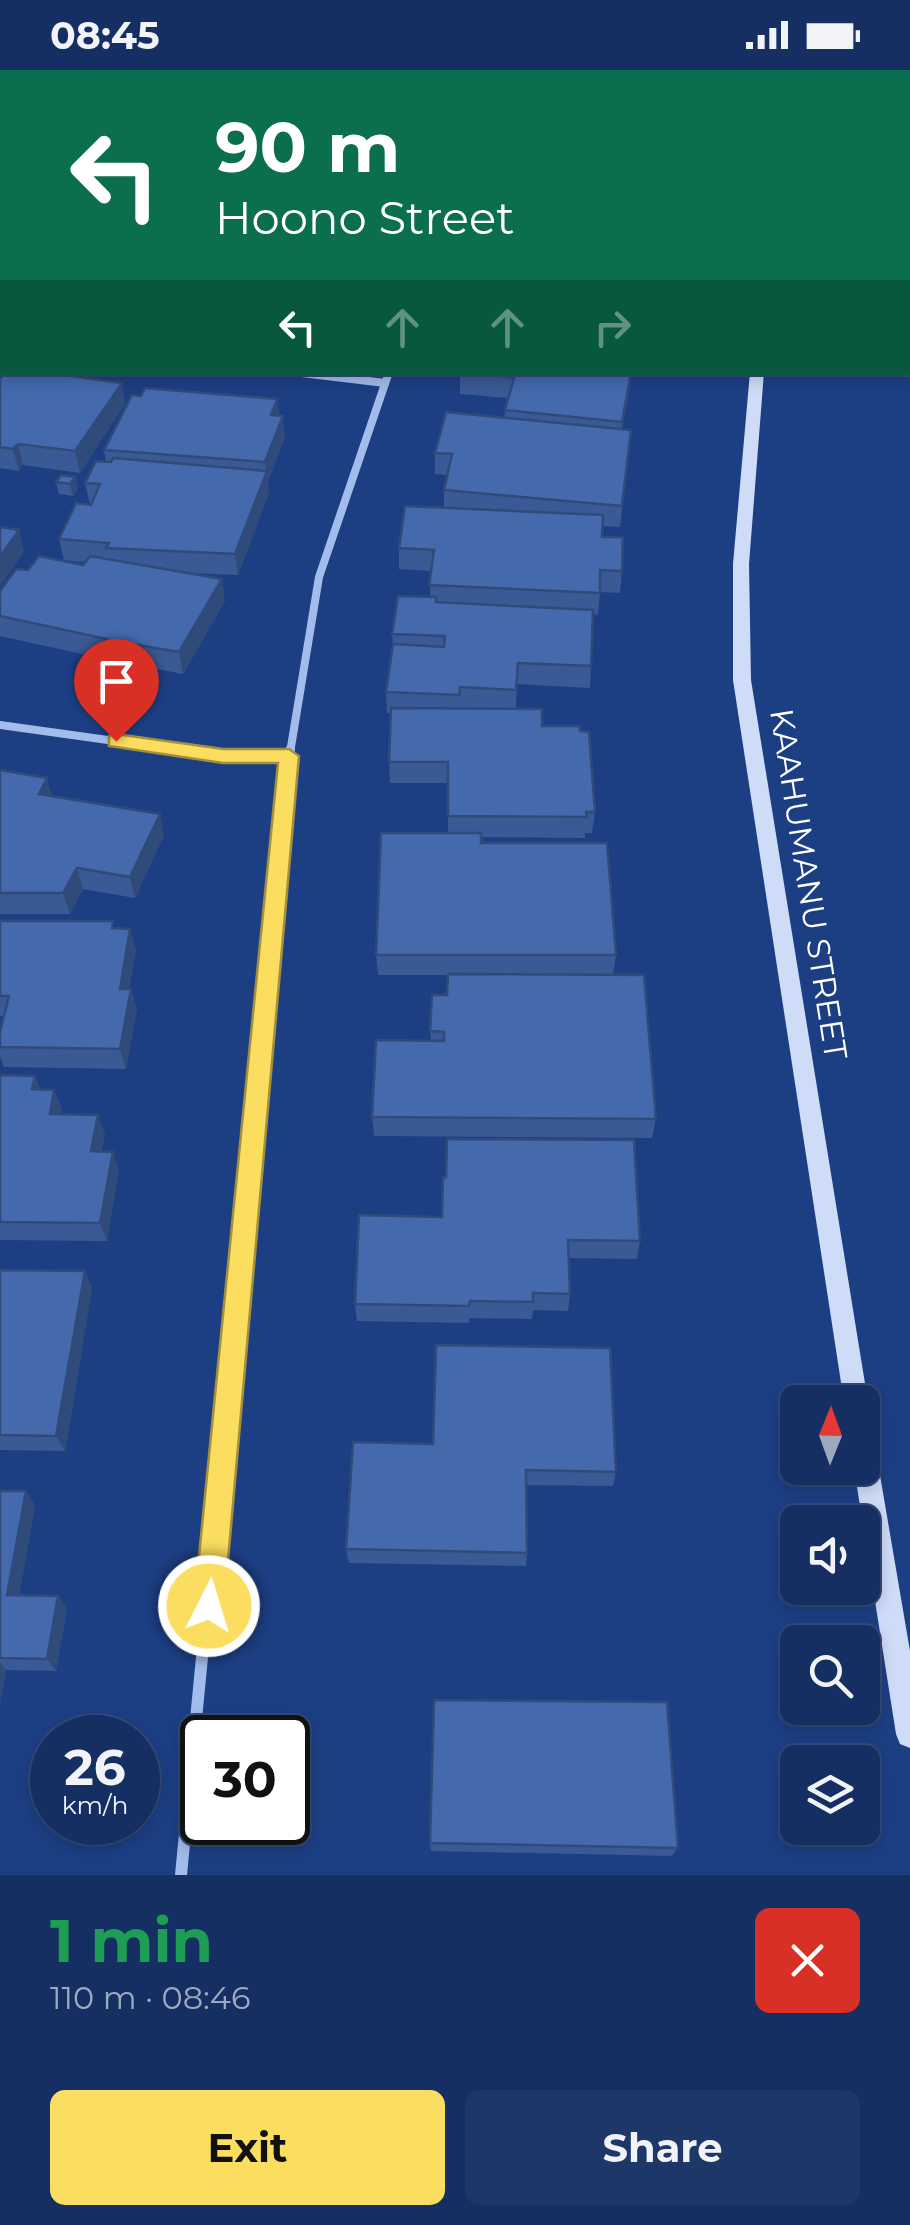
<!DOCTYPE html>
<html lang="en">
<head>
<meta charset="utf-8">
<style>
	:root { --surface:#152f63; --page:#1e3769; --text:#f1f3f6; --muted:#9da9be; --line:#344a78; --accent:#fbdd60 }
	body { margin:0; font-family:Montserrat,sans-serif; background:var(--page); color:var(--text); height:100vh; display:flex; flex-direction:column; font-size:38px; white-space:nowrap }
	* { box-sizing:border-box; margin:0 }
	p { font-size:32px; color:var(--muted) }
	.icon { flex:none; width:55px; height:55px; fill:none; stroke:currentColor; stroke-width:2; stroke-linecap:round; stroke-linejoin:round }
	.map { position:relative; height:1805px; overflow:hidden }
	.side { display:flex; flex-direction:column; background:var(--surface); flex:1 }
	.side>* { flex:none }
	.guide { position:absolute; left:0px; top:0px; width:910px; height:305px; box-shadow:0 5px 15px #0003,0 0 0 2px var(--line); background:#0b6e4f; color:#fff; overflow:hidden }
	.needle { width:65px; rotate:1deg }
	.buttons { position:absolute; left:780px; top:1315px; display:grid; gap:20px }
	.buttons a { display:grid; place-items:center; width:100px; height:100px; border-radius:15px; background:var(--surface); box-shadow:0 5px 15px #0003,0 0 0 2px var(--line); font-size:50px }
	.speed { position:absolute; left:30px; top:1645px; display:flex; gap:20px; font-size:50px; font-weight:700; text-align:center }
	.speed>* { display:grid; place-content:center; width:130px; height:130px; border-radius:50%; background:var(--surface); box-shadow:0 5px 15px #0003,0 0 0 2px var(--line); line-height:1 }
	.speed small { font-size:25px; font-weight:400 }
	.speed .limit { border:5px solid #111; border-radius:15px; background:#fff; color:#111 }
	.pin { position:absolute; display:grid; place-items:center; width:85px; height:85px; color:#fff; margin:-102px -42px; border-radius:50% 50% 50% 0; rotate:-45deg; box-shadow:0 0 10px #0007 }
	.pin .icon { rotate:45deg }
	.me { position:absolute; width:110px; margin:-55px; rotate:5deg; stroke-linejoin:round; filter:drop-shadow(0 0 8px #0008) }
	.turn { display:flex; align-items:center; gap:35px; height:210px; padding:0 50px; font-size:45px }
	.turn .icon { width:130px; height:130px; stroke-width:2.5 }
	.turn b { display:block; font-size:70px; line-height:85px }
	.lanes { display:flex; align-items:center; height:95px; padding:0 50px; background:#0003; justify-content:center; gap:50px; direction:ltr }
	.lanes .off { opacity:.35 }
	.round { display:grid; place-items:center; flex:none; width:105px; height:105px; border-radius:15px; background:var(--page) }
	.headline { display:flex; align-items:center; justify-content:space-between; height:170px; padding:0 50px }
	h1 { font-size:60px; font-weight:700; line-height:75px; color:#1e9e55 }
	.action { display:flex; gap:20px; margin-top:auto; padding:20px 50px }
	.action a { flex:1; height:115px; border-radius:15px; background:var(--accent); color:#111; font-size:40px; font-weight:700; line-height:115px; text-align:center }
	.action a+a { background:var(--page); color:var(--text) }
	.status { display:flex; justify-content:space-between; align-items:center; height:70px; padding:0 50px; background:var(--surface); direction:ltr }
	.status svg { height:28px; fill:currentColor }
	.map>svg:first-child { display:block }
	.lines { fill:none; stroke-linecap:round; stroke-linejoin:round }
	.street-far2 { stroke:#a2bceb; stroke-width:8 }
	.street-far1 { stroke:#a2bceb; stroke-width:10 }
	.street { stroke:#a2bceb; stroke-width:12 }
	.secondary { fill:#cedcf8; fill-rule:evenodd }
	.wall { fill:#3a5a95 }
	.shaded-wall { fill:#304a79 }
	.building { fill:#4469ad; stroke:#304a79; stroke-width:2.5 }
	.route { fill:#fbdd60; stroke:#a3903e; stroke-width:2.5 }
	.labels { text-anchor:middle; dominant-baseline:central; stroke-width:8; stroke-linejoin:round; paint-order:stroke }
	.street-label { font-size:32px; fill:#fff; stroke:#1c3f84 }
</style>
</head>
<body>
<div class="status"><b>08:45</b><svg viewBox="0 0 49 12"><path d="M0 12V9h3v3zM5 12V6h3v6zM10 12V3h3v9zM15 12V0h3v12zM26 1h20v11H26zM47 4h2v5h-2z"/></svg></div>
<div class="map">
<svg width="910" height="1805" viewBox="0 0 910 1805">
	<rect width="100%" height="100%" fill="#1c3f84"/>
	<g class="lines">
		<!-- street-far2 -->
		<g class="street-far2">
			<polyline points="293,302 385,313"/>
			<polyline points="0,655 201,683"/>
			<polyline points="290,683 319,507 389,302"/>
		</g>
		<!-- street-far1 -->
		<g class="street-far1">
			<polyline points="183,680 223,686 289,686"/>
			<polyline points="242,1175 290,680"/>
		</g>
		<!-- street -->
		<polyline class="street" points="181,1805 242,1172"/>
		<!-- secondary -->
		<g class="secondary">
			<rect x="784" y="0" width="10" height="2"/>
			<polygon points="750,302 764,302 749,494 751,610 868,1332 862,1341 862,1332 844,1332 733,610 733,494"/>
			<polygon points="862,1358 871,1361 874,1370 910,1581 910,1678 900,1674 896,1664 854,1398 862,1398"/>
		</g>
	</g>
	<!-- wall -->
	<g class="wall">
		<polygon points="108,0 152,0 150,2 127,2"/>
		<polygon points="320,0 422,0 420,2 320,2"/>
		<polygon points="0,22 2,22 2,101 0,100"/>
		<polygon points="2,125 2,215 0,215 0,127"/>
		<polygon points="910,160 910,213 908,212 908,162"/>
		<polygon points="0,295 3,305 122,313 125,334 80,403 23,395 19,401 0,398"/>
		<polygon points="460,302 631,312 622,359 631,360 620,457 603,456 602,467 622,501 620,523 600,522 598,545 593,544 590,618 517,614 516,639 542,656 595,742 592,763 585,763 585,768 481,767 481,773 616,885 613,905 656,1049 652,1068 374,1066 372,1047 431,970 430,961 447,925 448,905 378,905 376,885 448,763 448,713 390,713 389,692 391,643 387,643 386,622 393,578 392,564 430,527 431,501 399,499 399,478 444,438 444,420 447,405 435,404 435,383 504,348 508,328 460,324"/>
		<polygon points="279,346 285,367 268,412 269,423 238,505 189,503 225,531 183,604 142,596 136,605 107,600 105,589 0,566 0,521 28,500 83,495 85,492 64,490 59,469 90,434 85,413 106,392 104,380"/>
		<polygon points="75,407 78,419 73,426 59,424 56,412"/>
		<polygon points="0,700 52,726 164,765 135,828 83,819 70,844 0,844"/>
		<polygon points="0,851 115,859 136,879 129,919 137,939 126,999 4,997 0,987 0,962 4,946 0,946"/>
		<polygon points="0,1005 40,1020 54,1020 62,1039 61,1044 105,1064 101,1081 119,1100 107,1171 0,1170"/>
		<polygon points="359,1145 640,1171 637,1189 569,1188 570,1224 568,1241 533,1240 532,1249 469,1248 469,1253 357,1251 355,1234"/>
		<polygon points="0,1200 85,1201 92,1218 65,1381 0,1380"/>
		<polygon points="353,1372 616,1402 613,1416 526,1415 527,1483 526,1496 349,1493 346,1479"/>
		<polygon points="0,1421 26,1421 35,1436 19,1525 58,1526 67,1538 56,1601 6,1600 0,1634"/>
		<polygon points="430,1773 678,1778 672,1786 431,1781"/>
	</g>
	<!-- shaded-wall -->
	<g class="shaded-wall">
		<polygon points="289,0 308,0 306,2 287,2"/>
		<polygon points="406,0 422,0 420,2 404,2"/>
		<polygon points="616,0 673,0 666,2 608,2"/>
		<polygon points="631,302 631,312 620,373 622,352"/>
		<polygon points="122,313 125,334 80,403 75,381"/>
		<polygon points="277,329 280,350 271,345"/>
		<polygon points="283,346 285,367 268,412 269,423 238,505 235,484 266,403 265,392"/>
		<polygon points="18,374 23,395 19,401 13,379"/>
		<polygon points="75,407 78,419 73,426 70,414"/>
		<polygon points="19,460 24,482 0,517 0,487"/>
		<polygon points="222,509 225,531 183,604 179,582"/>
		<polygon points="138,575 142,596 136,605 132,584"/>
		<polygon points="47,708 53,729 39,724"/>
		<polygon points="160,744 164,765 135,828 130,807"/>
		<polygon points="77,798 83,819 70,844 63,823"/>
		<polygon points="130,859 136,879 126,939 120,919"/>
		<polygon points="131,919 137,939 126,999 120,979"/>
		<polygon points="35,1006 43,1025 32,1019"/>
		<polygon points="54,1020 62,1039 58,1063 50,1044"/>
		<polygon points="98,1045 105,1064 98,1100 91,1081"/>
		<polygon points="113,1082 119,1100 107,1171 100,1153"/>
		<polygon points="85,1201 92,1218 65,1381 56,1366"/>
		<polygon points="26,1421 35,1436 17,1537 7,1525"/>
		<polygon points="58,1526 67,1538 56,1601 47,1589"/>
		<polygon points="0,1593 6,1600 0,1634"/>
	</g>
	<!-- building -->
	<g class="building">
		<polygon points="245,0 289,0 287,2 255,2 244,1"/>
		<polygon points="360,0 406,0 404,2 358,2"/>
		<polygon points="433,0 539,0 537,2 440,2 432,1"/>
		<polygon points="555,0 616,0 608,2 560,2"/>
		<polygon points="0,22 2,22 2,82 0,81"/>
		<polygon points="2,125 2,195 0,195 0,127"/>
		<polygon points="910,173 910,191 908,190 908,175"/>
		<polygon points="5,302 42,302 122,313 75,381 18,374 13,379 0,377 0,309"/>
		<polygon points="462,302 631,302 622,352 505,340 514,308"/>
		<polygon points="145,318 277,329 271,345 283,346 265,392 104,380 132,325 141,326"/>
		<polygon points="446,342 631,360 622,436 444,420 452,384 435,383"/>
		<polygon points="113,388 267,401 235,484 106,478 109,473 59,469 76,433 91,435 100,414 85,413 96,391 111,392"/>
		<polygon points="61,405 75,407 70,414 56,412"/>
		<polygon points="405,436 603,445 602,467 623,467 622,501 600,500 600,523 429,515 434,480 399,478"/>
		<polygon points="0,457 19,460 0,487"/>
		<polygon points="39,486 83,495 90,486 222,509 179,582 138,575 132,584 102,578 107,569 0,546 0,521 16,499 28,500"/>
		<polygon points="398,526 436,527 436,532 593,540 591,596 518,593 516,620 460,617 459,625 386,622 393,574 444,577 445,566 392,564"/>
		<polygon points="391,638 542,639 542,656 580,656 580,661 589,662 595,742 586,742 587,747 448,746 448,692 389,692"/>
		<polygon points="0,700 47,708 39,724 160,744 130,807 77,798 63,823 0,823"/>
		<polygon points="381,763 481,763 481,773 607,773 616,885 376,885"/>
		<polygon points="0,851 113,851 112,858 130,859 120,919 131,919 120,979 0,977 0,962 9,926 0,926"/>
		<polygon points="448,904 644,905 656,1049 372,1047 376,970 444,971 444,962 430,961 432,925 447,925"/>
		<polygon points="0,1005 35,1006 32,1019 54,1020 50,1044 98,1045 91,1081 113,1082 100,1153 0,1152"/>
		<polygon points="447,1069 634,1070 640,1171 568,1170 570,1224 533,1223 533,1232 470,1231 469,1236 355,1234 359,1145 442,1147 443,1107 446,1107"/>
		<polygon points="0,1200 85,1201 56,1366 0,1365"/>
		<polygon points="436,1275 610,1278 616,1402 526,1400 527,1483 346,1479 353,1372 433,1374"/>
		<polygon points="0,1421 26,1421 7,1525 58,1526 47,1589 0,1588"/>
		<polygon points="434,1630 667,1632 678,1778 430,1773"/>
	</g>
	<!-- route -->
	<polygon class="route" points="116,664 223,679 289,679 299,686 224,1536 220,1546 209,1551 198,1546 194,1536 278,693 223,693 109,676 109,666"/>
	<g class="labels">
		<!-- street labels -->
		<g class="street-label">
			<text transform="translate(809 814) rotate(81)">KAAHUMANU STREET</text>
		</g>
	</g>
</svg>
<div class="buttons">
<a><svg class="needle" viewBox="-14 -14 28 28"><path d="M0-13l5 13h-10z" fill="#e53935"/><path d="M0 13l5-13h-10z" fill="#9da9be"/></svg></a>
<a><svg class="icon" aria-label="sound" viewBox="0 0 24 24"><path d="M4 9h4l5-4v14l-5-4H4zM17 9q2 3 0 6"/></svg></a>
<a><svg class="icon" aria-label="search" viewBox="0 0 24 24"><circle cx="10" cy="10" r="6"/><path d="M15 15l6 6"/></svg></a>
<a><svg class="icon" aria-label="layers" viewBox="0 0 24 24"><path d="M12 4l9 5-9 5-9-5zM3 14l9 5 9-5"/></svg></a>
</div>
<div class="speed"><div>26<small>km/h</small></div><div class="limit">30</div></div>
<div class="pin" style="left:116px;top:671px;background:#d93025"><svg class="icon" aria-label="arrive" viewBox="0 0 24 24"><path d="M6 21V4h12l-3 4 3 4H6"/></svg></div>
<svg class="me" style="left:209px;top:1536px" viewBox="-20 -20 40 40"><circle r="17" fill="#fbdd60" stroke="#fff" stroke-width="3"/><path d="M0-11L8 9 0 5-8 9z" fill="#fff"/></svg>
<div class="guide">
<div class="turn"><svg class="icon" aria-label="left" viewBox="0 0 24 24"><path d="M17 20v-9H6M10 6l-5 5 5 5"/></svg><div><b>90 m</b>Hoono Street</div></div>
<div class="lanes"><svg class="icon" aria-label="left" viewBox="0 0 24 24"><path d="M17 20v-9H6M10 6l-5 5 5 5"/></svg><svg class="icon off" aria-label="ahead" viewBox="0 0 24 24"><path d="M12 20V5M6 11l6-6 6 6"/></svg><svg class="icon off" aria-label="ahead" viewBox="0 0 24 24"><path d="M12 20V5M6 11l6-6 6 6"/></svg><svg class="icon off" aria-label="right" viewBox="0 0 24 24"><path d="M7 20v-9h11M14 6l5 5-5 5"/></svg></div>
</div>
</div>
<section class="side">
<div class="headline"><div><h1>1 min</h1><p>110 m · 08:46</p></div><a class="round" style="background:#d93025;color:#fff"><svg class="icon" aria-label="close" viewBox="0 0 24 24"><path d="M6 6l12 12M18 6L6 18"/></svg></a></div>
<div class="action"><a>Exit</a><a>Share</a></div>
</section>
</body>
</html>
